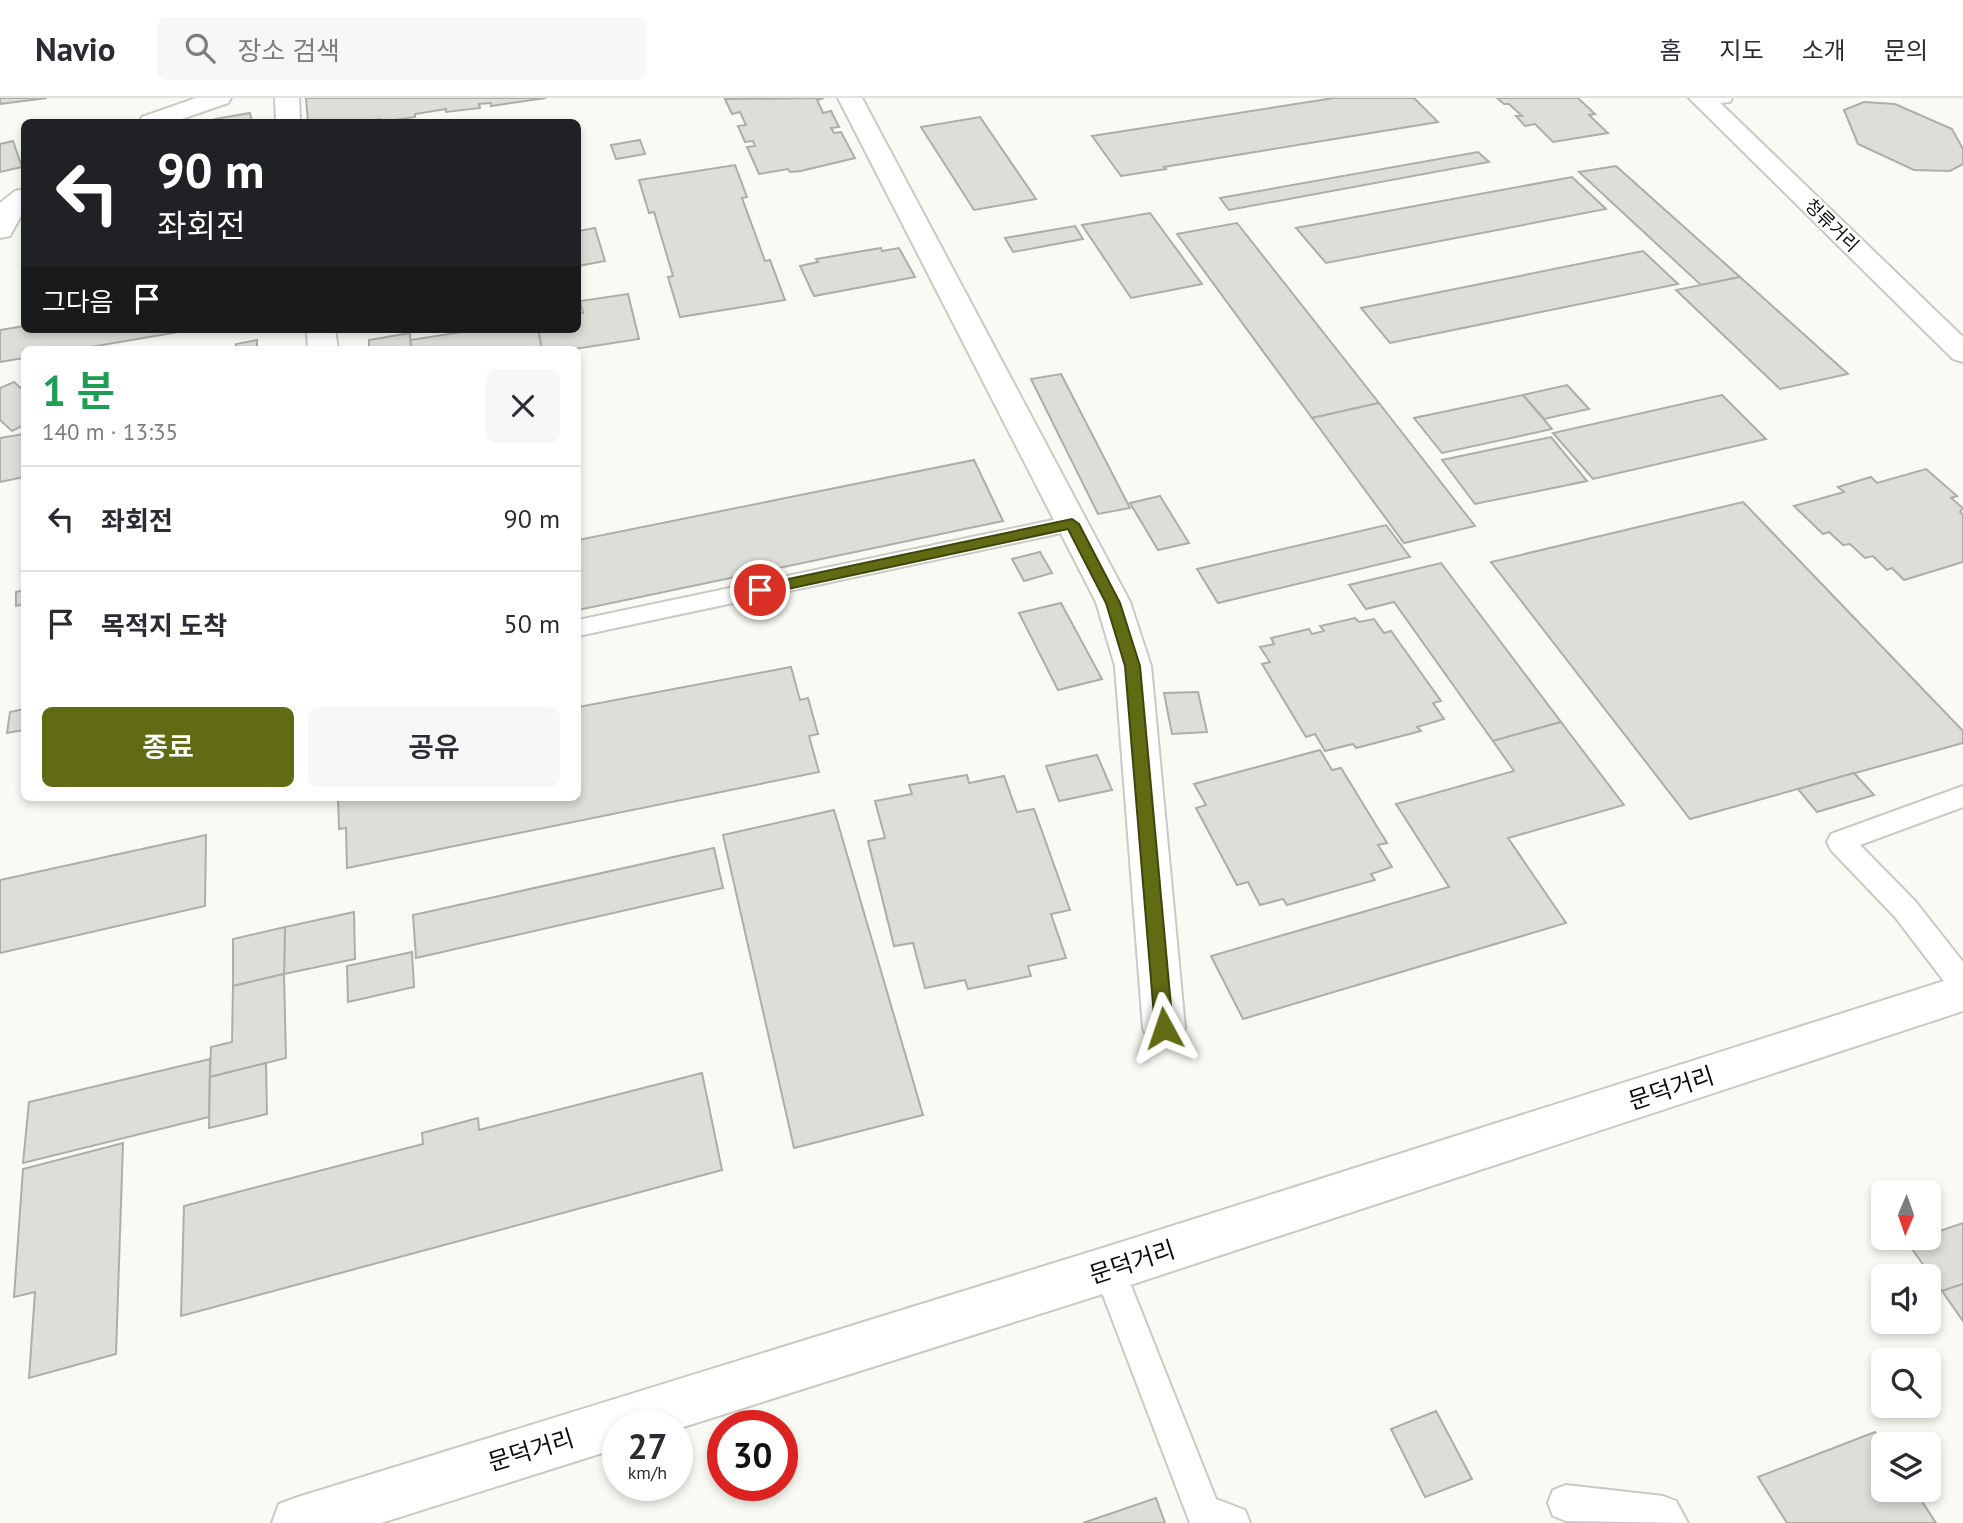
<!DOCTYPE html>
<html lang="ko">
<head>
<meta charset="utf-8">
<style>
	:root { --surface:#fff; --page:#f7f7f7; --text:#2b2b33; --muted:#7c7c81; --line:#e1e1e2; --accent:#606b13 }
	body { margin:0; font-family:"PT Sans","Noto Sans KR",sans-serif; background:var(--page); color:var(--text); height:100vh; display:flex; flex-direction:column; font-size:26px; white-space:nowrap }
	* { box-sizing:border-box; margin:0 }
	p { font-size:23px; color:var(--muted) }
	.icon { flex:none; width:38px; height:38px; fill:none; stroke:currentColor; stroke-width:2; stroke-linecap:round; stroke-linejoin:round }
	.map { position:relative; flex:1; overflow:hidden }
	.side { position:absolute; left:21px; top:248px; width:560px; height:455px; display:flex; flex-direction:column; background:var(--surface); border-radius:10px; box-shadow:0 4px 10px #0003 }
	.side>* { flex:none }
	.guide { position:absolute; left:21px; top:21px; width:560px; height:214px; border-radius:10px; box-shadow:0 4px 10px #0003; background:#202124; color:#fff; overflow:hidden }
	.needle { width:46px; rotate:182deg }
	.fabs { position:absolute; left:1871px; top:1082px; display:grid; gap:14px }
	.fabs a { display:grid; place-items:center; width:70px; height:70px; border-radius:10px; background:var(--surface); box-shadow:0 4px 10px #0003; font-size:35px }
	.speed { position:absolute; left:602px; top:1312px; display:flex; gap:14px; font-size:35px; font-weight:700; text-align:center }
	.speed>* { display:grid; place-content:center; width:91px; height:91px; border-radius:50%; background:var(--surface); box-shadow:0 4px 10px #0003; line-height:1 }
	.speed small { font-size:18px; font-weight:400 }
	.speed .limit { border:10px solid #d22; background:#fff; color:#111 }
	.pin { position:absolute; display:grid; place-items:center; width:60px; height:60px; color:#fff; margin:-30px; border:4px solid #fff; border-radius:50%; box-shadow:0 2px 7px #0007 }
	.me { position:absolute; width:77px; margin:-38px; rotate:355deg; stroke-linejoin:round; filter:drop-shadow(0 0 5px #0008) }
	.turn { display:flex; align-items:center; gap:24px; height:147px; padding:0 21px; font-size:32px }
	.turn .icon { width:91px; height:91px; stroke-width:2.5 }
	.turn b { display:block; font-size:49px; line-height:60px }
	.then { display:flex; align-items:center; height:66px; padding:0 21px; background:#0003; gap:14px; font-size:26px }
	.round { display:grid; place-items:center; flex:none; width:74px; height:74px; border-radius:10px; background:var(--page) }
	.summary { display:flex; align-items:center; justify-content:space-between; height:119px; padding:0 21px }
	h1 { font-size:42px; font-weight:600; line-height:52px; color:#1e9e55 }
	.action { display:flex; gap:14px; margin-top:auto; padding:14px 21px }
	.action a { flex:1; height:80px; border-radius:10px; background:var(--accent); color:#fff; font-size:28px; font-weight:600; line-height:80px; text-align:center }
	.action a+a { background:var(--page); color:var(--text) }
	ul { padding:0; list-style:none }
	li { display:flex; align-items:center; gap:21px; height:105px; padding:0 21px; border-top:2px solid var(--line) }
	li div { flex:1 }
	li b { display:block; font-size:26px }
	li em { font-style:normal }
	header { display:flex; align-items:center; gap:42px; box-sizing:border-box; height:98px; padding:0 35px; background:var(--surface); border-bottom:2px solid var(--line) }
	header strong { font-size:33px }
	nav { display:flex; gap:38px; margin-inline-start:auto; font-size:24px }
	.search { width:490px; height:63px; background:var(--page); display:flex; align-items:center; gap:18px; box-sizing:border-box; padding:0 24px; border-radius:10px; color:var(--muted); font-size:26px }
	.map>svg:first-child { display:block }
	.building { fill:#dcded7; stroke:#adaea8; stroke-width:2 }
	.lines { fill:none; stroke-linecap:round; stroke-linejoin:round }
	.service-casing { stroke:#c9cac4; stroke-width:4 }
	.minor-casing { stroke:#c9cac4; stroke-width:4 }
	.secondary-casing { stroke:#c9cac4; stroke-width:4 }
	.primary-casing { stroke:#c9cac4; stroke-width:4 }
	.service { fill:#fff; fill-rule:evenodd }
	.minor { fill:#fff; fill-rule:evenodd }
	.secondary { fill:#fff; fill-rule:evenodd }
	.primary { fill:#fff; fill-rule:evenodd }
	.route { fill:#606b13; stroke:#3e460c; stroke-width:2 }
	.labels { text-anchor:middle; dominant-baseline:central; stroke-width:5; stroke-linejoin:round; paint-order:stroke }
	.far-street-label { font-size:18px; fill:#0c0c0a; stroke:#fff }
	.near-street-label { font-size:24px; fill:#0c0c0a; stroke:#fff }
</style>
</head>
<body>
<header>
<strong>Navio</strong>
<div class="search"><svg class="icon" aria-label="search" viewBox="0 0 24 24"><circle cx="10" cy="10" r="6"/><path d="M15 15l6 6"/></svg>장소 검색</div>
<nav><a>홈</a><a>지도</a><a>소개</a><a>문의</a></nav>
</header>
<div class="map">
<svg width="1963" height="1425" viewBox="0 0 1963 1425">
	<rect width="100%" height="100%" fill="#f8faf3"/>
	<!-- building -->
	<g class="building">
		<polygon points="0,0 47,0 0,6"/>
		<polygon points="306,0 546,0 491,8 491,5 479,6 480,10 446,14 446,11 415,16 415,19 381,24 380,21 367,24 308,24"/>
		<polygon points="824,0 817,2 823,15 831,13 839,29 831,30 834,35 841,34 855,60 801,73 790,74 788,71 759,76 747,49 755,48 753,43 745,44 738,28 746,27 740,14 732,16 725,1"/>
		<polygon points="1334,0 1414,0 1438,24 1164,69 1166,71 1121,78 1092,38"/>
		<polygon points="1497,0 1578,0 1595,16 1589,17 1608,35 1553,44 1535,26 1525,28 1516,18 1522,18 1509,6 1504,6"/>
		<polygon points="1864,4 1895,6 1952,31 1963,51 1963,66 1950,73 1914,72 1858,46 1844,12"/>
		<polygon points="250,15 252,24 216,24 215,21"/>
		<polygon points="980,19 1036,101 974,112 921,29"/>
		<polygon points="640,42 645,56 616,61 611,47"/>
		<polygon points="13,43 22,69 0,74 0,46"/>
		<polygon points="1478,54 1489,64 1229,112 1220,100"/>
		<polygon points="735,67 747,99 742,100 765,163 770,162 785,202 680,219 668,179 673,178 654,114 649,115 639,82"/>
		<polygon points="1616,68 1740,179 1701,187 1579,74"/>
		<polygon points="1572,79 1606,111 1326,165 1296,130"/>
		<polygon points="1150,115 1202,186 1131,200 1082,127"/>
		<polygon points="1237,125 1379,305 1312,320 1177,136"/>
		<polygon points="1075,128 1083,141 1013,154 1005,140"/>
		<polygon points="595,130 605,163 578,168 578,133"/>
		<polygon points="881,150 882,153 899,150 915,179 814,198 800,168 818,164 816,161"/>
		<polygon points="1643,153 1678,186 1390,245 1361,210"/>
		<polygon points="1740,179 1848,276 1780,291 1676,192"/>
		<polygon points="628,196 639,241 568,252 542,252 538,231 578,231 578,216 583,215 580,203"/>
		<polygon points="24,228 24,231 196,231 73,252 24,252 24,260 0,264 0,232"/>
		<polygon points="481,231 538,231 542,252 411,252 410,242"/>
		<polygon points="410,235 411,252 369,252 369,242"/>
		<polygon points="257,242 257,252 236,252 236,246"/>
		<polygon points="1061,276 1130,410 1098,416 1031,281"/>
		<polygon points="14,284 24,293 24,327 12,333 0,322 0,290"/>
		<polygon points="1567,287 1589,311 1544,321 1523,297"/>
		<polygon points="1523,297 1552,331 1442,355 1414,320"/>
		<polygon points="1722,297 1766,341 1593,381 1553,335"/>
		<polygon points="1379,305 1475,428 1404,445 1312,320"/>
		<polygon points="24,336 24,379 0,384 0,340"/>
		<polygon points="1551,339 1587,383 1475,406 1442,362"/>
		<polygon points="974,362 1003,423 578,512 578,442"/>
		<polygon points="1926,371 1957,398 1951,400 1963,410 1960,414 1963,417 1963,464 1904,482 1892,470 1887,472 1873,458 1865,460 1850,446 1843,447 1829,434 1823,436 1794,408 1844,394 1838,389 1871,379 1877,385"/>
		<polygon points="1160,398 1189,445 1158,452 1130,405"/>
		<polygon points="1743,404 1963,633 1963,645 1690,721 1491,464"/>
		<polygon points="1386,427 1410,459 1218,505 1197,471"/>
		<polygon points="1040,454 1052,475 1024,483 1012,461"/>
		<polygon points="1441,465 1561,624 1493,643 1394,504 1366,511 1349,487"/>
		<polygon points="24,492 24,506 16,508 16,494"/>
		<polygon points="1061,505 1102,581 1058,592 1019,515"/>
		<polygon points="1355,520 1359,524 1374,521 1384,535 1391,533 1441,603 1433,605 1444,621 1417,629 1421,633 1356,650 1353,646 1325,653 1315,636 1306,639 1262,566 1270,564 1260,549 1274,546 1271,540 1309,531 1312,536 1324,533 1320,528"/>
		<polygon points="791,569 800,602 808,600 818,636 809,638 819,674 347,770 346,730 339,731 338,700 578,700 578,609"/>
		<polygon points="1198,594 1207,634 1172,636 1164,595"/>
		<polygon points="24,611 24,632 7,635 10,614"/>
		<polygon points="1561,624 1624,707 1508,740 1566,825 1243,921 1211,858 1449,789 1396,706 1514,673 1493,643"/>
		<polygon points="1320,652 1332,672 1341,670 1387,745 1378,747 1392,769 1371,776 1375,782 1287,807 1283,801 1260,807 1248,784 1237,787 1196,710 1206,707 1194,686"/>
		<polygon points="1097,657 1112,692 1059,703 1046,668"/>
		<polygon points="1854,675 1874,697 1817,714 1798,691"/>
		<polygon points="967,677 969,685 1004,678 1017,714 1034,711 1070,812 1051,816 1066,860 1028,868 1031,878 968,891 965,882 925,890 913,845 894,848 868,743 885,740 875,703 912,696 909,687"/>
		<polygon points="834,712 923,1017 794,1050 723,737"/>
		<polygon points="206,737 205,808 0,855 0,782"/>
		<polygon points="714,750 723,790 416,860 413,817"/>
		<polygon points="354,814 355,861 284,876 285,829"/>
		<polygon points="285,829 284,876 233,888 233,841"/>
		<polygon points="412,854 414,889 348,904 347,868"/>
		<polygon points="284,876 286,960 210,979 211,949 232,944 233,888"/>
		<polygon points="210,961 209,1019 23,1065 29,1004"/>
		<polygon points="266,965 267,1016 209,1030 210,979"/>
		<polygon points="702,975 722,1072 181,1218 184,1108 423,1046 422,1035 478,1020 479,1032"/>
		<polygon points="123,1045 116,1256 29,1280 35,1194 14,1199 23,1071"/>
		<polygon points="1963,1125 1963,1186 1942,1193 1907,1144 1928,1139 1928,1137"/>
		<polygon points="1963,1186 1963,1223 1942,1193"/>
		<polygon points="1436,1313 1472,1381 1425,1399 1391,1331"/>
		<polygon points="1875,1334 1883,1346 1883,1391 1914,1391 1936,1425 1787,1425 1758,1379"/>
		<polygon points="1156,1400 1165,1425 1083,1425"/>
	</g>
	<g class="lines">
		<defs>
			<g id="service">
				<polygon points="1699,0 1732,0 1730,4 1699,7 1697,3"/>
				<polygon points="1072,418 1080,421 1083,426 1080,431 578,538 578,522"/>
				<polygon points="1963,688 1963,709 1860,747 1915,803 1963,864 1963,898 1953,895 1895,819 1831,752 1827,744 1831,736"/>
				<polygon points="1109,1155 1120,1160 1216,1401 1245,1412 1250,1425 1190,1425 1093,1171 1098,1160"/>
				<polygon points="1566,1387 1663,1398 1676,1403 1688,1425 1566,1423 1553,1418 1548,1405 1553,1392"/>
			</g>
			<g id="minor">
				<polygon points="196,0 231,0 228,5 173,24 139,24 142,19"/>
				<polygon points="275,0 299,0 300,24 276,24"/>
				<polygon points="838,0 862,0 1130,504 1151,568 1185,930 1179,943 1164,949 1149,943 1143,930 1115,568 1096,504"/>
				<polygon points="24,91 24,112 10,138 0,140 0,105 15,93"/>
				<polygon points="307,231 335,231 338,252 308,252"/>
			</g>
			<polygon id="secondary" points="1963,877 1963,913 1109,1194 677,1331 677,1328 618,1328 618,1350 381,1425 272,1425 279,1406 298,1399 1109,1148"/>
			<polygon id="primary" points="1689,0 1715,0 1963,239 1963,264 1953,261"/>
		</defs>
		<!-- service casing -->
		<use href="#service" class="service-casing"/>
		<!-- minor casing -->
		<use href="#minor" class="minor-casing"/>
		<!-- secondary casing -->
		<use href="#secondary" class="secondary-casing"/>
		<!-- primary casing -->
		<use href="#primary" class="primary-casing"/>
		<!-- service -->
		<use href="#service" class="service"/>
		<!-- minor -->
		<use href="#minor" class="minor"/>
		<!-- secondary -->
		<use href="#secondary" class="secondary"/>
		<!-- primary -->
		<use href="#primary" class="primary"/>
	</g>
	<!-- route -->
	<polygon class="route" points="1072,421 1079,426 1120,505 1140,568 1173,930 1170,936 1164,938 1158,936 1155,930 1125,568 1106,505 1068,431 760,497 753,492 760,487"/>
	<g class="labels">
		<!-- far-street labels -->
		<g class="far-street-label">
			<text transform="translate(1832 127) rotate(44)">청류거리</text>
		</g>
		<!-- near-street labels -->
		<g class="near-street-label">
			<text transform="translate(1671 990) rotate(-18)">문덕거리</text>
			<text transform="translate(1132 1164) rotate(-18)">문덕거리</text>
			<text transform="translate(531 1352) rotate(-17)">문덕거리</text>
		</g>
	</g>
</svg>
<div class="fabs">
<a><svg class="needle" viewBox="-14 -14 28 28"><path d="M0-13l5 13h-10z" fill="#e53935"/><path d="M0 13l5-13h-10z" fill="#7c7c81"/></svg></a>
<a><svg class="icon" aria-label="sound" viewBox="0 0 24 24"><path d="M4 9h4l5-4v14l-5-4H4zM17 9q2 3 0 6"/></svg></a>
<a><svg class="icon" aria-label="search" viewBox="0 0 24 24"><circle cx="10" cy="10" r="6"/><path d="M15 15l6 6"/></svg></a>
<a><svg class="icon" aria-label="layers" viewBox="0 0 24 24"><path d="M12 4l9 5-9 5-9-5zM3 14l9 5 9-5"/></svg></a>
</div>
<div class="speed"><div>27<small>km/h</small></div><div class="limit">30</div></div>
<div class="pin" style="left:760px;top:492px;background:#d93025"><svg class="icon" aria-label="arrive" viewBox="0 0 24 24"><path d="M6 21V4h12l-3 4 3 4H6"/></svg></div>
<svg class="me" style="left:1164px;top:930px" viewBox="-20 -20 40 40"><path d="M0-17L14 15 0 8-14 15z" fill="#606b13" stroke="#fff" stroke-width="4"/></svg>
<div class="guide">
<div class="turn"><svg class="icon" aria-label="left" viewBox="0 0 24 24"><path d="M17 20v-9H6M10 6l-5 5 5 5"/></svg><div><b>90 m</b>좌회전</div></div>
<div class="then">그다음<svg class="icon" aria-label="arrive" viewBox="0 0 24 24"><path d="M6 21V4h12l-3 4 3 4H6"/></svg></div>
</div>
<section class="side">
<div class="summary"><div><h1>1 분</h1><p>140 m · 13:35</p></div><a class="round"><svg class="icon" aria-label="close" viewBox="0 0 24 24"><path d="M6 6l12 12M18 6L6 18"/></svg></a></div>
<ul>
<li><svg class="icon" aria-label="left" viewBox="0 0 24 24"><path d="M17 20v-9H6M10 6l-5 5 5 5"/></svg><div><b>좌회전</b></div><em>90 m</em></li>
<li><svg class="icon" aria-label="arrive" viewBox="0 0 24 24"><path d="M6 21V4h12l-3 4 3 4H6"/></svg><div><b>목적지 도착</b></div><em>50 m</em></li>
</ul>
<div class="action"><a>종료</a><a>공유</a></div>
</section>
</div>
</body>
</html>
